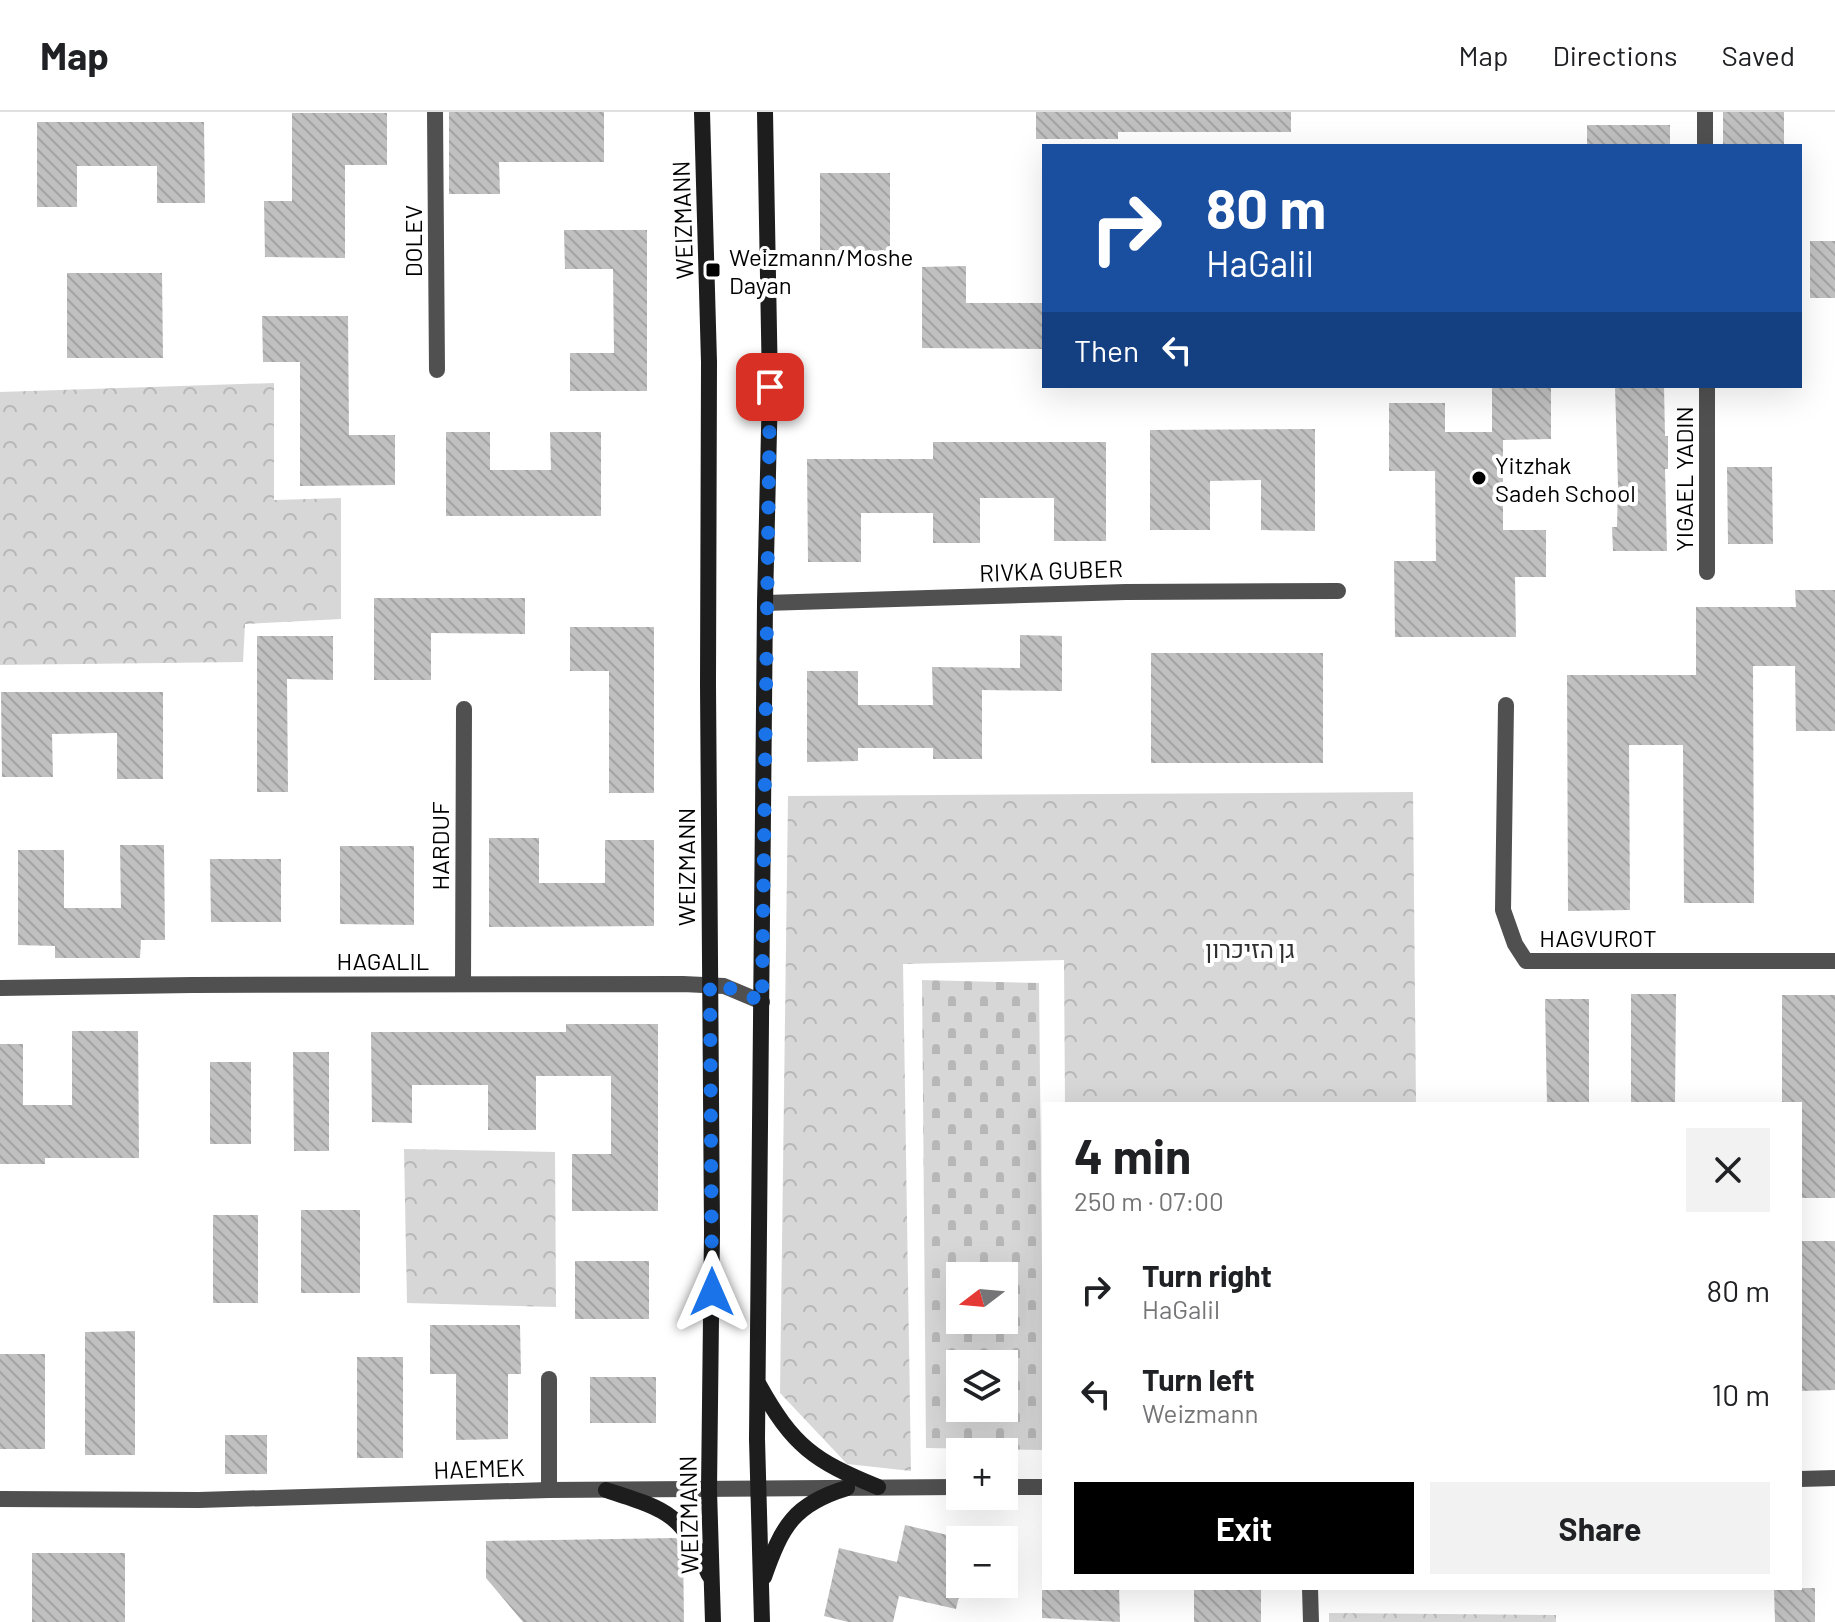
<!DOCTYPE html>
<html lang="en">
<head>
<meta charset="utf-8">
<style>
	:root { --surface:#fff; --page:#f2f2f2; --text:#202124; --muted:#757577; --line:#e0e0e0; --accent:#000 }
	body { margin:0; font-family:Barlow,Heebo,sans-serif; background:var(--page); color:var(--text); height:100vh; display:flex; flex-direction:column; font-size:30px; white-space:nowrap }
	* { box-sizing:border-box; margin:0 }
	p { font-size:26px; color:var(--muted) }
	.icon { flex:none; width:44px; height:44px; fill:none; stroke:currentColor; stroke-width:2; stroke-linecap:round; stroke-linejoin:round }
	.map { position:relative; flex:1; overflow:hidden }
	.drawer { position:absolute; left:1042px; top:990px; width:760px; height:488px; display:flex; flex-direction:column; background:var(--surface); border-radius:0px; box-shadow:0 8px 32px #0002 }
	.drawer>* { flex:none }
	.top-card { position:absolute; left:1042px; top:32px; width:760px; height:244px; border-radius:0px; box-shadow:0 8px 32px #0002; background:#1a4fa0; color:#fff; overflow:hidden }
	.needle { width:52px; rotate:254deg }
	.tools { position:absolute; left:946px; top:1150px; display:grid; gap:16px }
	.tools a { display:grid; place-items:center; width:72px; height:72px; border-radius:0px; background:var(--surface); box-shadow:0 8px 32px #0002; font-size:40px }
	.pin { position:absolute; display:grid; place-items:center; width:68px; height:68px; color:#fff; margin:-34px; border-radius:16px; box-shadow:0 4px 12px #0006 }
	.me { position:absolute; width:88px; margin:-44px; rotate:0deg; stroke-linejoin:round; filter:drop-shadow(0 0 6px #0008) }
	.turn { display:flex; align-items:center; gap:28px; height:168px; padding:0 32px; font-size:36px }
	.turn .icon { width:104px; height:104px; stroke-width:2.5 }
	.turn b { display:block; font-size:56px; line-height:68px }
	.then { display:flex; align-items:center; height:76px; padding:0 32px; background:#0003; gap:16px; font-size:30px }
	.round { display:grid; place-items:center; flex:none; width:84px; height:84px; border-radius:0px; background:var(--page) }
	.head { display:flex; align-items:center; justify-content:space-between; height:136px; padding:0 32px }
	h1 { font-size:48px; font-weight:700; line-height:60px }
	.button { display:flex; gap:16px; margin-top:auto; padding:16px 32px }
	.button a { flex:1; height:92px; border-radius:0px; background:var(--accent); color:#fff; font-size:32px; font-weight:700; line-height:92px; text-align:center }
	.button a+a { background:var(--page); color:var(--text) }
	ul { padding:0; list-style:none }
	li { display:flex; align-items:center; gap:24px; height:104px; padding:0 32px }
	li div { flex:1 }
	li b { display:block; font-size:30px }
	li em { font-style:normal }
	header { display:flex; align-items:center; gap:48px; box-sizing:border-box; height:112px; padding:0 40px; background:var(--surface); border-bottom:2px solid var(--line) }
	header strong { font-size:38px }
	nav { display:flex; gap:44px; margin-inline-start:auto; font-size:28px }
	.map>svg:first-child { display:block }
	.cemetery { fill:url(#cemetery-stones); fill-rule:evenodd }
	.park { fill:url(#park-crowns) }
	.building { fill:url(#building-back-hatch) }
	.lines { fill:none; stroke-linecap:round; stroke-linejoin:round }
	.minor { stroke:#505050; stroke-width:16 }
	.tertiary { stroke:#505050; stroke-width:16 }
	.secondary { stroke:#1d1d1d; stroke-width:16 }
	.route { stroke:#1a73e8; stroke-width:14; stroke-dasharray:0 25.2 }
	.poi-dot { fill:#000; stroke:#fff; stroke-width:3 }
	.labels { text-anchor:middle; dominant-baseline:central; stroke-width:8; stroke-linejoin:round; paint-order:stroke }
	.street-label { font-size:24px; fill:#000; stroke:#fff }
	.poi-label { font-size:24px; fill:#000; stroke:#fff; text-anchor:start }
	.park-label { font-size:24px; fill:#2e2e2e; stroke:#fff }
</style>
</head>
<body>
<header>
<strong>Map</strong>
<nav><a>Map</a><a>Directions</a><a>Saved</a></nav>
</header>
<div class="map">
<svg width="1835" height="1510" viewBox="0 0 1835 1510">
	<defs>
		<pattern id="cemetery-stones" width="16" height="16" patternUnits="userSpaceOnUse" patternTransform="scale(2)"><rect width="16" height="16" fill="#d7d7d7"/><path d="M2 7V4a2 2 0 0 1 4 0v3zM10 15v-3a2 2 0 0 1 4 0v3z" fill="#b7b7b7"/></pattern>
		<pattern id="park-crowns" width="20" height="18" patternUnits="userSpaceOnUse" patternTransform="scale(2)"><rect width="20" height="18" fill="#d7d7d7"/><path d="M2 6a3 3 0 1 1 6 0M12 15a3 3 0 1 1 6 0" fill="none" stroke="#b7b7b7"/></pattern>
		<pattern id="building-back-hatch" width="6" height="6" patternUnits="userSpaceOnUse" patternTransform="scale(2)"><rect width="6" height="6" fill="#c0c0c0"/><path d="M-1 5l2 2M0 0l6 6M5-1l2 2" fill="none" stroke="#a3a3a3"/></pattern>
	</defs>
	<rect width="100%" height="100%" fill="#fff"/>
	<!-- cemetery -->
	<path class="cemetery" d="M922 868 1039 871 1044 1338 926 1336ZM960 1164H1004V1208H960ZM960 1252H1004V1296H960Z"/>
	<!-- park -->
	<g class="park">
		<polygon points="274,271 274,388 341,386 341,507 245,512 243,550 0,553 0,280"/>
		<polygon points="1413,680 1416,992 1065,992 1064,848 903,852 911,1359 847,1352 780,1281 788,684"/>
		<polygon points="404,1037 555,1040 556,1195 407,1191"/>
		<polygon points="1329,1501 1556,1503 1556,1510 1329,1510"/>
	</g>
	<!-- building -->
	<g class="building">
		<polygon points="449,0 604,0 604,50 499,50 500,82 449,82"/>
		<polygon points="1036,0 1291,0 1291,20 1118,20 1118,27 1036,27"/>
		<rect x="1723" y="0" width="61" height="34"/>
		<polygon points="292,1 387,1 387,53 345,53 345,146 265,145 264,89 292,89"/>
		<polygon points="37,10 204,10 205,91 157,91 157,54 77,54 77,95 37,95"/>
		<rect x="1587" y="13" width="83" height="21"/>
		<polygon points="820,61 890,61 890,139 820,138"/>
		<polygon points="564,118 647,118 647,279 570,279 570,241 614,241 613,157 565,157"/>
		<rect x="1810" y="129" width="25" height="57"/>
		<polygon points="966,154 966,191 1044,191 1044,237 922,236 922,155"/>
		<polygon points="67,161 162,161 163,246 67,246"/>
		<polygon points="262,204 348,204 349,323 395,323 395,373 300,374 300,250 263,250"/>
		<polygon points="1492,274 1551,274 1551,327 1503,328 1503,418 1546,418 1546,465 1515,465 1516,525 1395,525 1394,449 1436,449 1435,359 1389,359 1389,291 1445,291 1445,320 1492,320"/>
		<polygon points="1615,274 1664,274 1665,324 1668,324 1668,357 1665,357 1667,439 1613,439 1612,415 1617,415 1618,374"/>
		<polygon points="1315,317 1315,419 1261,418 1261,368 1210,369 1210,418 1150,418 1150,318"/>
		<polygon points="446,320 490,320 490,358 551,358 550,320 601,320 601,404 446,404"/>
		<polygon points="933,330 1106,330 1106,429 1054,429 1054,386 980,386 980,431 933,431 933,401 861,401 861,450 808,450 807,347 933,347"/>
		<polygon points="1727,355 1772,355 1773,432 1728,432"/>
		<polygon points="1795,478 1835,478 1835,619 1796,619 1795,554 1753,554 1754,791 1684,791 1683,633 1629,633 1630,798 1568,799 1567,563 1696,563 1696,495 1796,495"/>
		<polygon points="374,486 525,486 525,522 431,521 431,568 374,568"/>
		<polygon points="570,515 654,515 654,681 609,681 609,559 570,559"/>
		<polygon points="1020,523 1062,524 1062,579 982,578 982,647 933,647 933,636 858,636 858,649 807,650 807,559 858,559 858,593 933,593 932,555 1020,556"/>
		<polygon points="257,524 333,524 333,568 287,567 288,680 257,680"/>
		<rect x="1151" y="541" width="172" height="110"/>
		<polygon points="1,580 163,580 163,667 117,667 117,621 52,622 53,665 2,665"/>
		<polygon points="489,726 539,726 539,771 605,771 605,728 654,728 654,814 489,815"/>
		<polygon points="120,733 164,733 165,828 141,828 140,846 55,846 55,834 18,833 18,738 64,738 64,796 121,796"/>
		<polygon points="340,734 414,734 414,813 340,812"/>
		<polygon points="210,747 281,747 281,810 211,810"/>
		<polygon points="1631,882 1676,882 1675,992 1631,992"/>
		<polygon points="1782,883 1835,883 1835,1086 1800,1086 1800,992 1782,992"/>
		<polygon points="1545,887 1589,887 1589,992 1547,992"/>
		<polygon points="566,912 658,912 658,1099 572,1099 572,1042 611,1042 611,964 536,964 536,1018 488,1018 488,973 412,973 412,1011 372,1010 371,920 566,920"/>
		<polygon points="72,919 138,919 139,1046 45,1046 45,1052 0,1052 0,932 23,932 23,993 72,993"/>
		<polygon points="293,940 329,940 329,1039 294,1039"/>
		<rect x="210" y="950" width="41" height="82"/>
		<rect x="301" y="1098" width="59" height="83"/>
		<rect x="213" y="1103" width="45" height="88"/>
		<polygon points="1800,1129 1835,1129 1835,1278 1800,1279"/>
		<rect x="575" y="1149" width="74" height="58"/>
		<polygon points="430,1213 520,1213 521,1262 508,1262 508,1327 456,1328 456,1262 430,1262"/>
		<polygon points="135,1219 135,1343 85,1343 85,1220"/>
		<rect x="0" y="1242" width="45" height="95"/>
		<rect x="357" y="1245" width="46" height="101"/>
		<rect x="590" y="1265" width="66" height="46"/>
		<rect x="225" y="1323" width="42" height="39"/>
		<polygon points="905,1413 960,1426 960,1480 956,1497 899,1484 893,1510 848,1510 824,1504 839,1436 897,1450"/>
		<polygon points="676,1426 683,1435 684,1510 523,1510 486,1466 486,1429"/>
		<rect x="32" y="1441" width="93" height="69"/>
		<polygon points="1042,1476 1119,1476 1120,1510 1042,1506"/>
		<rect x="1194" y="1476" width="67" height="34"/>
		<polygon points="1774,1476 1815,1476 1815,1510 1775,1510"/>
	</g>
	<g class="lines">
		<!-- minor -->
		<g class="minor">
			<polyline points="435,0 437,258"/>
			<polyline points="1705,0 1705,34"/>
			<polyline points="1707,274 1707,460"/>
			<polyline points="765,491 1126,480 1338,479"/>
			<polyline points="1506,593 1503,798 1515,832 1526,849 1835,849"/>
			<polyline points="463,872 464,597"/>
			<polyline points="1800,1367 1835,1366"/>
			<polyline points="1004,1375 1044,1375"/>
			<polyline points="549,1378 549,1267"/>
			<polyline points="0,1387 199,1388 549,1378 960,1375"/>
			<polyline points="1310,1476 1311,1510"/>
		</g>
		<!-- tertiary -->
		<polyline class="tertiary" points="0,876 192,873 683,872 724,874 762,890"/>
		<!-- secondary -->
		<g class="secondary">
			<polyline points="702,0 709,250 708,573 712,1120 709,1378 713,1510"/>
			<path d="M759 1273C793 1334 814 1349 878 1375"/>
			<path d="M606 1378C668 1398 682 1401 709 1463"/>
			<path d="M764 1465C782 1414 794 1392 847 1376"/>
			<polyline points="762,1510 757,1327 765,491 770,275 765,0"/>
		</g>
	</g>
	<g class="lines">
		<!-- route -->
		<polyline class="route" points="712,1180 710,873 738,878 762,890 770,275"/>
	</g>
	<!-- markers -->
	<g class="poi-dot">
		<rect x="705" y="150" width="16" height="16" rx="4"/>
		<circle cx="1479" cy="366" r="8"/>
	</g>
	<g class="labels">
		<!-- street labels -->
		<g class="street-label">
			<text transform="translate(682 108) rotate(-92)">WEIZMANN</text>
			<text transform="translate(412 129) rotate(-90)">DOLEV</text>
			<text transform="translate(1683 367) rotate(-90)">YIGAEL YADIN</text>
			<text transform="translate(1051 458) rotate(-2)">RIVKA GUBER</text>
			<text transform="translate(439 734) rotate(-90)">HARDUF</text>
			<text transform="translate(685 755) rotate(-90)">WEIZMANN</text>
			<text x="1598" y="825">HAGVUROT</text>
			<text x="383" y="848">HAGALIL</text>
			<text transform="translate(479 1356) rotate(-2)">HAEMEK</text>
			<text transform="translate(688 1403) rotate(-91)">WEIZMANN</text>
		</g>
		<!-- poi labels -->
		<g class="poi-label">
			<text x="729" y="144">Weizmann/Moshe<tspan x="729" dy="28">Dayan</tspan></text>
			<text x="1495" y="352">Yitzhak<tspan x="1495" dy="28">Sadeh School</tspan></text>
		</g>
		<!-- park labels -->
		<g class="park-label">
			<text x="1250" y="836">גן הזיכרון</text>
		</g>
	</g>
</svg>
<div class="tools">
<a><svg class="needle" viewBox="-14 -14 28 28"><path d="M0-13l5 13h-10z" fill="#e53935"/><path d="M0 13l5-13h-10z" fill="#757577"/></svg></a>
<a><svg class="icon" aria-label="layers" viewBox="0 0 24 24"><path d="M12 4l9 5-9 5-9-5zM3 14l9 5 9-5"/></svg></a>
<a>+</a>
<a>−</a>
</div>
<div class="pin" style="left:770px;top:275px;background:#d93025"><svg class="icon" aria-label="arrive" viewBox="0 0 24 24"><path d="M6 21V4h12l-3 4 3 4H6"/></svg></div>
<svg class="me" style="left:712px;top:1180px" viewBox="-20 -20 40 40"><path d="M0-17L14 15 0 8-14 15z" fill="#1a73e8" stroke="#fff" stroke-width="4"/></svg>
<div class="top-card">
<div class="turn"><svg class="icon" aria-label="right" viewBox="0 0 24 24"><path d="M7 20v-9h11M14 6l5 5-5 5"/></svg><div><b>80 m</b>HaGalil</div></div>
<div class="then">Then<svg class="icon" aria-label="left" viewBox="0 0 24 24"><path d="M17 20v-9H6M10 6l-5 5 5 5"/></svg></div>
</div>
<section class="drawer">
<div class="head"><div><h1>4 min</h1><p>250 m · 07:00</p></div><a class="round"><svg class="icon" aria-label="close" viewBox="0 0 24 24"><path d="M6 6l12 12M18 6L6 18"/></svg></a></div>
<ul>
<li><svg class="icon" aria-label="right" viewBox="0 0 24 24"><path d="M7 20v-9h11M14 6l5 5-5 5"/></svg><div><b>Turn right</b><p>HaGalil</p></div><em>80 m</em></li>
<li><svg class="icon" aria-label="left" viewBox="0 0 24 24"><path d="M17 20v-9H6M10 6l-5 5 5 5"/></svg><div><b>Turn left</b><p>Weizmann</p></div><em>10 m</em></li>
</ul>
<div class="button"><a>Exit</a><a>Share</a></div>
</section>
</div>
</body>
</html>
